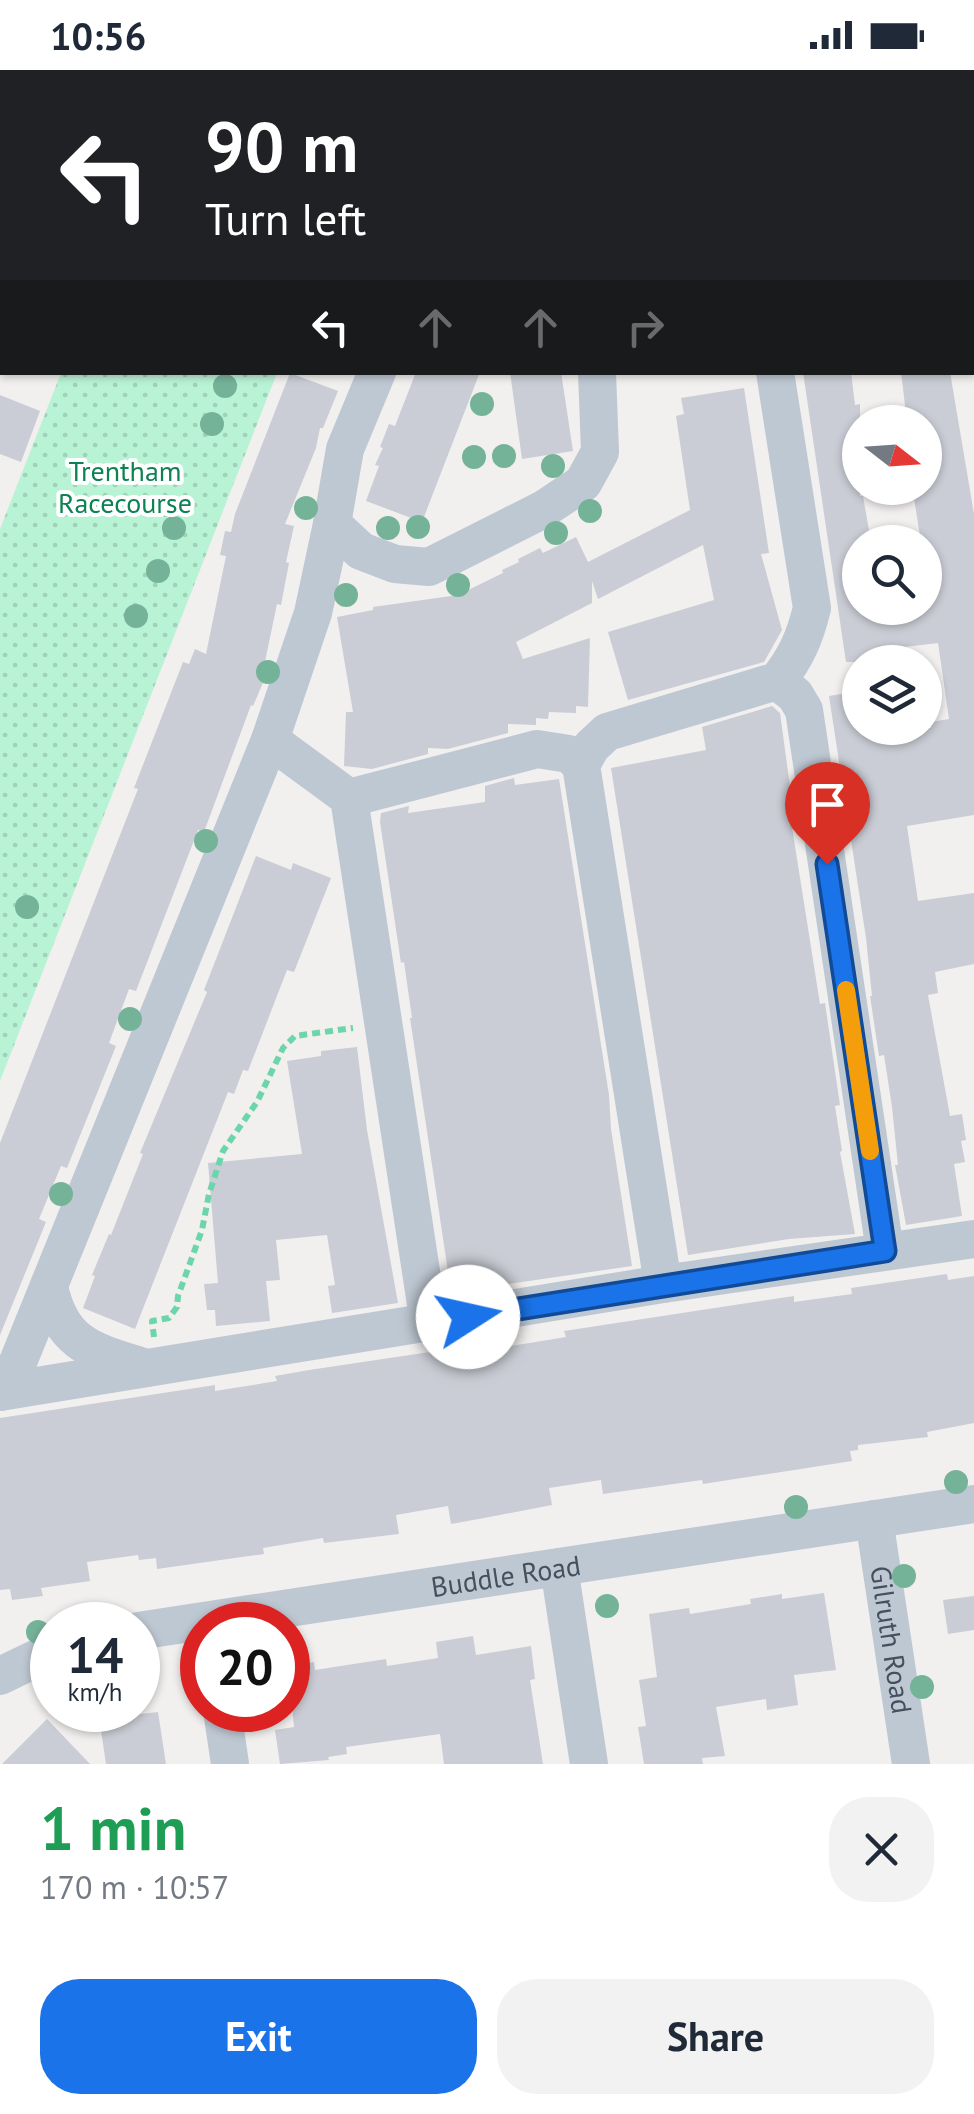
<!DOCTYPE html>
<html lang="en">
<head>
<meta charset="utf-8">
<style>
	:root { --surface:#fff; --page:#f2f2f3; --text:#1f2937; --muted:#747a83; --accent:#1a73e8 }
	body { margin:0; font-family:"PT Sans",sans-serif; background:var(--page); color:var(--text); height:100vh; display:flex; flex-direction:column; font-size:38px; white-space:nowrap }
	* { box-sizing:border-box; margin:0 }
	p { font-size:32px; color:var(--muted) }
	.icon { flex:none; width:55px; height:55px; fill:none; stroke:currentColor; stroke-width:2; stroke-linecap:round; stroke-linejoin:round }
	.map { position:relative; height:1694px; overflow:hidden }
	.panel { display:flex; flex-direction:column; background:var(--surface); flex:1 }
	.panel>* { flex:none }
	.top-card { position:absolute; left:0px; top:0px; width:975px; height:305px; box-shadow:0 2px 8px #0004; background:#202124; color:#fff; overflow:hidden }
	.needle { width:65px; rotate:107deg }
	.buttons { position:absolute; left:842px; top:335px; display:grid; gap:20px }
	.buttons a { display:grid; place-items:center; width:100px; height:100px; border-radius:50%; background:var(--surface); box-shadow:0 2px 8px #0004; font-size:50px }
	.speed { position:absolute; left:30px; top:1532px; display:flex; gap:20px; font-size:50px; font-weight:700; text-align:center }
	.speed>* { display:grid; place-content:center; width:130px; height:130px; border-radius:50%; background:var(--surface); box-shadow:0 2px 8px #0004; line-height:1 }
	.speed small { font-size:25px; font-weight:400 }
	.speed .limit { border:15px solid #d22; background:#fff; color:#111 }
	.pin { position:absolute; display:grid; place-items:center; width:85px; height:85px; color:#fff; margin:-102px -42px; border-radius:50% 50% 50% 0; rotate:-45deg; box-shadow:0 0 10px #0007 }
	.pin .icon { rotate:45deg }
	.me { position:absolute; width:110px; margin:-55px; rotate:80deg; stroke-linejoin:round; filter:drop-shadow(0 0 8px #0008) }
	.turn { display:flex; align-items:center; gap:35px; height:210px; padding:0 40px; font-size:45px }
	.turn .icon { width:130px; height:130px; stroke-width:2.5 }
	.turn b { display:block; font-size:70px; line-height:85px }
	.lanes { display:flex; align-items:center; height:95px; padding:0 40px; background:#0003; justify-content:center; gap:50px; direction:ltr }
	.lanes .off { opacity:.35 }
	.round { display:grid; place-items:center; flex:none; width:105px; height:105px; border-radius:40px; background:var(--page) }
	.summary { display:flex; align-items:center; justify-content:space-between; height:170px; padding:0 40px }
	h1 { font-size:60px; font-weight:800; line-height:75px; color:#1e9e55 }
	.primary-button { display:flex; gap:20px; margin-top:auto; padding:20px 40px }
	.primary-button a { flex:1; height:115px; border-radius:40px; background:var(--accent); color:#fff; font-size:40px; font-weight:800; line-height:115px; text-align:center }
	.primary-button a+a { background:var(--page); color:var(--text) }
	.status { display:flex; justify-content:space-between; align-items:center; height:70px; padding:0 50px; background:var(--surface); direction:ltr }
	.status svg { height:28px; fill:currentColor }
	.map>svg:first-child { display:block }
	.park { fill:url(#park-dots) }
	.building { fill:#cacdd5 }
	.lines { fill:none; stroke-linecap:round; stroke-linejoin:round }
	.path { stroke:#6dd5ab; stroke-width:6; stroke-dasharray:8 5; stroke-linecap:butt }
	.minor { stroke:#bec8d2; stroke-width:38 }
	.tree { fill:#75b399 }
	.route-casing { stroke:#114b97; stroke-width:25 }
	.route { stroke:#1a73e8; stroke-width:18 }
	.slow { stroke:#f59e0b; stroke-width:18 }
	.labels { text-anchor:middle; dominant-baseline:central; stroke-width:8; stroke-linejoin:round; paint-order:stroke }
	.park-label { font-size:28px; fill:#0e8252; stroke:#fff }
	.street-label { font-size:28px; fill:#45505e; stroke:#fff }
</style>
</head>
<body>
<div class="status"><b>10:56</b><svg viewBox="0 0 49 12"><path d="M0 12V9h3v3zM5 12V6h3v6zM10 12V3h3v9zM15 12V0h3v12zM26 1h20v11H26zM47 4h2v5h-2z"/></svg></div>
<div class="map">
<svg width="974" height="1694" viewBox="0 0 974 1694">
	<defs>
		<pattern id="park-dots" width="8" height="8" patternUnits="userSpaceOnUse" patternTransform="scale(2.5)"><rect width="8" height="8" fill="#b9f3d5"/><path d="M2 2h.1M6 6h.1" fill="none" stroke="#a0d2b9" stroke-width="1.8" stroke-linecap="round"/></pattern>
	</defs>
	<rect width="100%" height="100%" fill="#f2efef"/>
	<!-- park -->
	<polygon class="park" points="61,303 277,303 0,1011 0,459"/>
	<!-- building -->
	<g class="building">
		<polygon points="416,302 480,302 422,452 366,431 379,396 375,395 383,378 380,377 389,354 395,356"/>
		<polygon points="510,302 561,302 573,381 522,389"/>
		<polygon points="803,302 851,302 855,335 860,334 860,426 863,426 871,472 860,472 860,538 925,538 925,472 921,472 913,422 925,420 925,352 907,352 901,302 950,302 974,444 974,745 907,756 918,831 974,823 974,894 935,902 938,923 928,925 950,1046 962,1044 966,1070 961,1071 965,1092 954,1094 962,1146 906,1155 895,1095 898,1095 892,1037 884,985 879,986 870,926 872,926 866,868 829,626 860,621 860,658 931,658 931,652 949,649 938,573 887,579 889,592 846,592"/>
		<polygon points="290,303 338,321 323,358 320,358 316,378 285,454 294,456 286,492 289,493 281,535 277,534 262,606 265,608 253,636 251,635 204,762 198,760 136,921 129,919 109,973 116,976 67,1098 61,1096 39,1149 46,1152 0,1265 0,1073 138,719 134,718 183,592 189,594 195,579 206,584 226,486 220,485 225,461 231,462 235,444"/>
		<polygon points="744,318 769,483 761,484 782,560 764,592 628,630 608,562 714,530 703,475 598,529 592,511 592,533 516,572 523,589 590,568 588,637 576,636 576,643 549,642 548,649 536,648 536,655 508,654 508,663 448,679 428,678 428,684 372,699 344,696 346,642 353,642 337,547 373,540 373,537 458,525 503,503 502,500 519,492 518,489 540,478 543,483 576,467 588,492 690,440 676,346 684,344 681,328"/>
		<polygon points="0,325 40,341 21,392 0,384"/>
		<polygon points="772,636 780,643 792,731 788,732 820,934 825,933 840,1035 835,1036 842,1081 840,1082 855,1164 789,1169 688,1185 611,698 706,680 702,657"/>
		<polygon points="514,708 515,715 559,709 609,1025 611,1059 632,1196 488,1217 487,1209 450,1215 410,948 412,948 404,892 401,893 380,752 381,743 409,736 408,743 485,732 485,716"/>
		<polygon points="256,786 291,800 293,793 331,808 294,902 287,900 248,1001 243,1000 234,1024 228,1022 135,1259 83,1238 95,1206 92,1205 109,1164 111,1165 143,1084 140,1083 207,922 204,920"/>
		<polygon points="357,977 367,1060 398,1233 332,1243 328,1216 335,1215 327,1165 276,1170 280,1210 266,1211 270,1251 216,1256 215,1240 207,1240 204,1214 218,1213 208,1093 302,1084 287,991 321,986 321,981"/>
		<polygon points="947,1204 948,1210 974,1206 974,1353 927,1362 928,1367 858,1375 858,1380 850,1381 852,1391 703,1414 702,1410 603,1424 601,1410 549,1418 552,1435 484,1448 451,1454 448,1436 396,1445 399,1464 324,1473 323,1468 263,1478 264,1484 157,1499 156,1488 139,1490 138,1485 87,1492 90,1511 41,1518 43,1526 12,1530 10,1519 0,1520 0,1348 215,1315 215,1321 277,1311 275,1306 309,1300 504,1271 505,1277 566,1267 564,1261 794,1226 794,1232 852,1224 851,1218"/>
		<polygon points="824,1523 836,1600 794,1605 798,1635 767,1640 766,1629 716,1637 725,1686 702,1688 703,1694 644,1694 638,1657 646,1656 639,1610 657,1607 649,1544 689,1538 690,1544 751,1534 750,1529 782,1524 782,1529"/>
		<polygon points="974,1526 974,1560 948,1564 943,1530"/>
		<polygon points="473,1566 476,1585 531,1576 535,1609 530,1610 543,1694 444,1694 440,1664 346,1677 347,1684 328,1687 329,1690 280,1694 275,1660 294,1657 288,1596 314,1592 315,1600 386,1589 387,1596 438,1588 436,1572"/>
		<polygon points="98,1640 139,1640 140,1644 158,1642 166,1694 106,1694"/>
		<polygon points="47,1649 90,1694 2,1694"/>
	</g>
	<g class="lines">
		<!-- path -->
		<g class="path">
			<polyline points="891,2 892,0"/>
			<polyline points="972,108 974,108"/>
			<polyline points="154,1267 152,1251 169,1248 177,1237 178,1226 202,1160 209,1124 223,1081 257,1032 283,978 295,966 353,958"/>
		</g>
		<!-- minor -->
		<g class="minor">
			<polyline points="570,0 571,2"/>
			<polyline points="2,2 8,0"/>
			<polyline points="504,2 505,0"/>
			<polyline points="0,36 2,30"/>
			<polyline points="972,259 974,260"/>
			<polyline points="0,276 2,277"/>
			<polyline points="377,302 345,379 332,454 361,481 395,494 429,497 544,439 583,413 600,382 597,302"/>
			<polyline points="777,611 795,625 804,640 885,1181"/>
			<polyline points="270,670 349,728 429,1254"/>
			<polyline points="349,728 537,679 569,684 581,695"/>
			<path d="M663 1214 581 695 591 677 607 662 777 611C796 588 805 567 812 538L775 302"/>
			<path d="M49 1216C61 1276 94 1281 146 1298"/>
			<polyline points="0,1322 663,1214 974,1169"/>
			<polyline points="1,1322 18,1292 270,670 313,543 332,454"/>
			<path id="s1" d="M874 1449 911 1694"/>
			<polyline points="559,1497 589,1694"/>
			<path id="s2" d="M138 1561 974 1434"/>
			<polyline points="0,1606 52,1581"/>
			<polyline points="222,1640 230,1694"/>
		</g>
	</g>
	<!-- trees -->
	<g class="tree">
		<circle cx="225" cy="316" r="12"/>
		<circle cx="482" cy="334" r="12"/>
		<circle cx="212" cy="354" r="12"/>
		<circle cx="504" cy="386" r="12"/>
		<circle cx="474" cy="387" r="12"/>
		<circle cx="553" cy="396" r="12"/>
		<circle cx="306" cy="438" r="12"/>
		<circle cx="590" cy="441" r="12"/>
		<circle cx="418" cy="457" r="12"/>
		<circle cx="174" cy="458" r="12"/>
		<circle cx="388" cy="458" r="12"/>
		<circle cx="556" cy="463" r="12"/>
		<circle cx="158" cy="501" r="12"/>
		<circle cx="458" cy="515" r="12"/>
		<circle cx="346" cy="525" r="12"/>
		<circle cx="136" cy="546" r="12"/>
		<circle cx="268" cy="602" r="12"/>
		<circle cx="206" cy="771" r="12"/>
		<circle cx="27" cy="837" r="12"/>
		<circle cx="130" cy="949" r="12"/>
		<circle cx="61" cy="1124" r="12"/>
		<circle cx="956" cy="1412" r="12"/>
		<circle cx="796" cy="1437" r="12"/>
		<circle cx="904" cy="1506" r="12"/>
		<circle cx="607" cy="1536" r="12"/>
		<circle cx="38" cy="1562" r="12"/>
		<circle cx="922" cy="1617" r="12"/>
	</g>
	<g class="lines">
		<defs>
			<polyline id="route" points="468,1247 885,1181 827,794"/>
		</defs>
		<!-- route casing -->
		<use href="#route" class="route-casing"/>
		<!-- route -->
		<use href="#route" class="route"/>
		<!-- slow -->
		<polyline class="slow" points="846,920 870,1081"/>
	</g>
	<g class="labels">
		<!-- park labels -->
		<g class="park-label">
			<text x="125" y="400">Trentham<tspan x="125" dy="32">Racecourse</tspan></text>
		</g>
		<!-- street labels -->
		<g class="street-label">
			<text stroke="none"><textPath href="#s2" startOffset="372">Buddle Road</textPath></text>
			<text stroke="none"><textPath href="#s1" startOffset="122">Gilruth Road</textPath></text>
		</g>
	</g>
</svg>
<div class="buttons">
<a><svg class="needle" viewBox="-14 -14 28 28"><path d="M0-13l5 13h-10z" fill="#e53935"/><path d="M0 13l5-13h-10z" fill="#747a83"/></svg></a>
<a><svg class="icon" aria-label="search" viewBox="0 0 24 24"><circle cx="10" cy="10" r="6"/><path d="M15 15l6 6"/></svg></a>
<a><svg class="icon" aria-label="layers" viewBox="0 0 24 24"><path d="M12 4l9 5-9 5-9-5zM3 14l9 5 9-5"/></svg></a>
</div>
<div class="speed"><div>14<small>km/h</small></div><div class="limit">20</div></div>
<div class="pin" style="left:827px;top:794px;background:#d93025"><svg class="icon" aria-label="arrive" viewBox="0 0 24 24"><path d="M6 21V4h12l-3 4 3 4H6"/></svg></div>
<svg class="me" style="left:468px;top:1247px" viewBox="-20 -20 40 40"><circle r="19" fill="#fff"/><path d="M0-13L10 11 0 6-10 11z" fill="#1a73e8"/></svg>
<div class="top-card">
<div class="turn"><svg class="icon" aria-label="left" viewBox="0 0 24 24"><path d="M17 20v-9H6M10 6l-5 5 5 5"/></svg><div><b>90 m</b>Turn left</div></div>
<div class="lanes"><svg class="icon" aria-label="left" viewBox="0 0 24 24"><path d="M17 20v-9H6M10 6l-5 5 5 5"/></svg><svg class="icon off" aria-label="ahead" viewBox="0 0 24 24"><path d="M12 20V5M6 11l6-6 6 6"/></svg><svg class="icon off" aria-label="ahead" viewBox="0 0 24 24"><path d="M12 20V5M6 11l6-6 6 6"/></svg><svg class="icon off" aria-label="right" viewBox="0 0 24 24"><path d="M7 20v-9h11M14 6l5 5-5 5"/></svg></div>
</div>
</div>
<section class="panel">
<div class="summary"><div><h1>1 min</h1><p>170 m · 10:57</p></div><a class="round"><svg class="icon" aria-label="close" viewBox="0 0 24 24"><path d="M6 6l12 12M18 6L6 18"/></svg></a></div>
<div class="primary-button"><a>Exit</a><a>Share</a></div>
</section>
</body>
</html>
